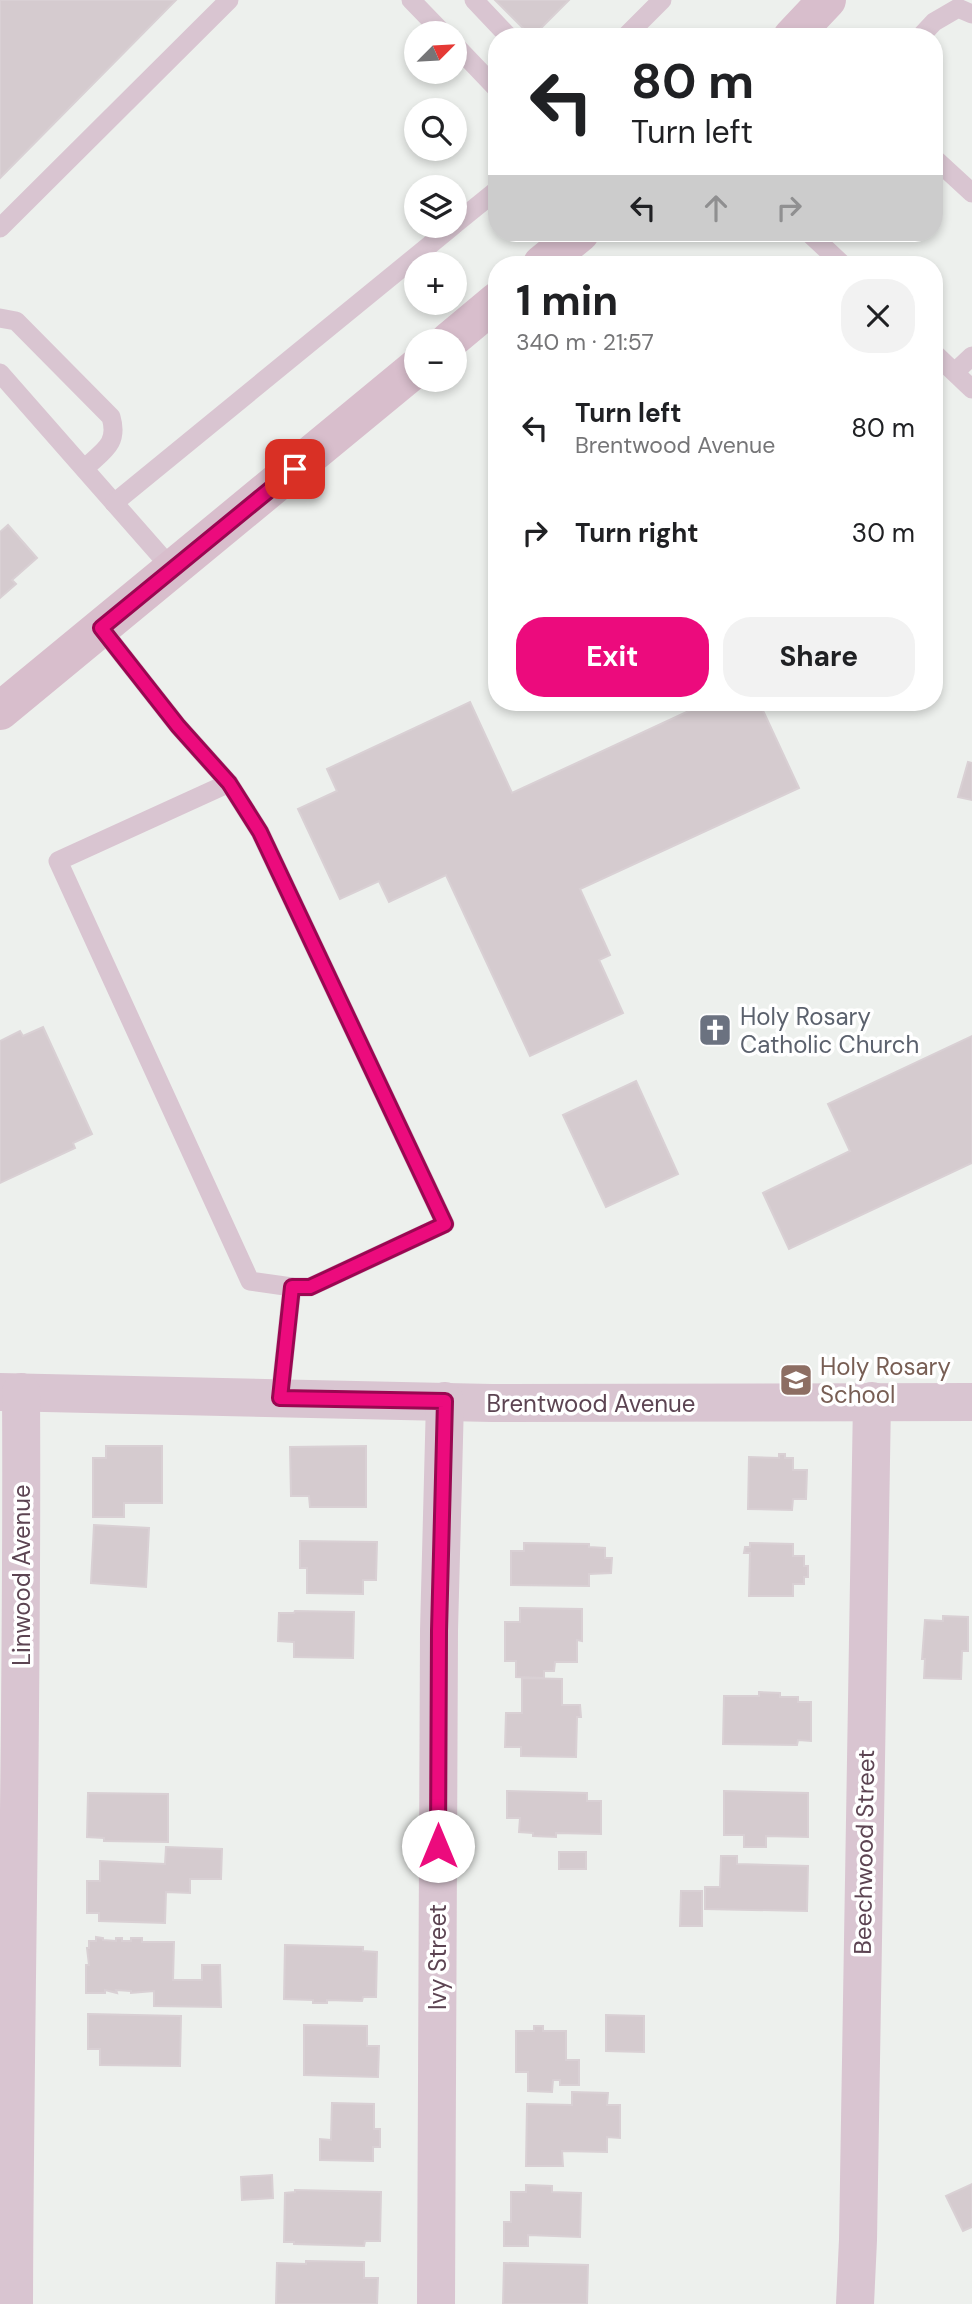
<!DOCTYPE html>
<html lang="en">
<head>
<meta charset="utf-8">
<style>
	:root { --surface:#fff; --page:#f2f2f2; --text:#202124; --muted:#757577; --accent:#ec0b7d }
	body { margin:0; font-family:"DM Sans",sans-serif; background:var(--page); color:var(--text); height:100vh; display:flex; flex-direction:column; font-size:26px; white-space:nowrap }
	* { box-sizing:border-box; margin:0 }
	p { font-size:23px; color:var(--muted) }
	.icon { flex:none; width:38px; height:38px; fill:none; stroke:currentColor; stroke-width:2; stroke-linecap:round; stroke-linejoin:round }
	.map { position:relative; flex:1; overflow:hidden }
	.drawer { position:absolute; left:488px; top:256px; width:455px; height:455px; display:flex; flex-direction:column; background:var(--surface); border-radius:28px; box-shadow:0 4px 10px #0003 }
	.drawer>* { flex:none }
	.hud { position:absolute; left:488px; top:28px; width:455px; height:214px; border-radius:28px; box-shadow:0 4px 10px #0003; background:#fff; color:var(--text); overflow:hidden }
	.needle { width:46px; rotate:66deg }
	.controls { position:absolute; left:404px; top:21px; display:grid; gap:14px }
	.controls a { display:grid; place-items:center; width:63px; height:63px; border-radius:50%; background:var(--surface); box-shadow:0 4px 10px #0003; font-size:35px }
	.pin { position:absolute; display:grid; place-items:center; width:60px; height:60px; color:#fff; margin:-30px; border-radius:14px; box-shadow:0 4px 10px #0006 }
	.me { position:absolute; width:77px; margin:-38px; rotate:0deg; stroke-linejoin:round; filter:drop-shadow(0 0 5px #0008) }
	.turn { display:flex; align-items:center; gap:24px; height:147px; padding:0 28px; font-size:32px }
	.turn .icon { width:91px; height:91px; stroke-width:2.5 }
	.turn b { display:block; font-size:49px; line-height:60px }
	.lanes { display:flex; align-items:center; height:66px; padding:0 28px; background:#0003; justify-content:center; gap:35px; direction:ltr }
	.lanes .off { opacity:.35 }
	.round { display:grid; place-items:center; flex:none; width:74px; height:74px; border-radius:28px; background:var(--page) }
	.head { display:flex; align-items:center; justify-content:space-between; height:119px; padding:0 28px }
	h1 { font-size:42px; font-weight:700; line-height:52px }
	.primary-button { display:flex; gap:14px; margin-top:auto; padding:14px 28px }
	.primary-button a { flex:1; height:80px; border-radius:28px; background:var(--accent); color:#fff; font-size:28px; font-weight:700; line-height:80px; text-align:center }
	.primary-button a+a { background:var(--page); color:var(--text) }
	ul { padding:0; list-style:none }
	li { display:flex; align-items:center; gap:21px; height:105px; padding:0 28px }
	li div { flex:1 }
	li b { display:block; font-size:26px }
	li em { font-style:normal }
	.map>svg:first-child { display:block }
	.building { fill:#d5cbcf; stroke:#d9d0d4; stroke-width:2 }
	.lines { fill:none; stroke-linecap:round; stroke-linejoin:round }
	.service { stroke:#d9c5d1; stroke-width:19 }
	.minor { stroke:#d9c5d1; stroke-width:38 }
	.secondary { stroke:#d8becc; stroke-width:38 }
	.route-casing { stroke:#990751; stroke-width:18 }
	.route { stroke:#ec0b7d; stroke-width:12 }
	.labels { text-anchor:middle; dominant-baseline:central; stroke-width:7; stroke-linejoin:round; paint-order:stroke }
	.worship-label { font-size:24px; fill:#5b616d; stroke:#fff; text-anchor:start }
	.education-label { font-size:24px; fill:#785e54; stroke:#fff; text-anchor:start }
	.street-label { font-size:24px; fill:#5c4452; stroke:#fff }
</style>
</head>
<body>
<div class="map">
<svg width="972" height="2304" viewBox="0 0 972 2304">
	<rect width="100%" height="100%" fill="#edf0ed"/>
	<!-- building -->
	<g class="building">
		<polygon points="0,0 176,0 0,178"/>
		<polygon points="495,0 569,0 532,37"/>
		<polygon points="8,525 37,558 12,580 16,584 0,598 0,532"/>
		<polygon points="470,702 512,793 708,702 759,702 799,788 580,889 610,955 599,960 623,1013 530,1056 446,875 389,902 379,881 340,899 298,809 337,791 327,769"/>
		<polygon points="968,762 972,763 972,800 958,797"/>
		<polygon points="43,1027 92,1134 73,1143 75,1148 0,1183 0,1041 20,1031 23,1036"/>
		<polygon points="972,1036 972,1163 789,1249 763,1193 850,1151 828,1104"/>
		<polygon points="636,1081 678,1174 606,1207 563,1115"/>
		<polygon points="106,1446 162,1446 162,1503 124,1503 124,1517 93,1517 93,1458 106,1458"/>
		<polygon points="366,1446 366,1507 310,1507 309,1496 291,1496 290,1447"/>
		<polygon points="779,1454 785,1454 785,1458 793,1458 793,1470 807,1470 806,1499 793,1499 792,1510 748,1509 749,1457 779,1458"/>
		<polygon points="94,1525 149,1528 146,1587 91,1583"/>
		<polygon points="300,1541 377,1542 376,1580 363,1580 363,1594 307,1593 307,1568 300,1568"/>
		<polygon points="524,1543 589,1544 589,1547 605,1548 605,1558 612,1558 611,1573 589,1574 589,1586 511,1585 511,1551 524,1551"/>
		<polygon points="750,1543 793,1544 793,1556 804,1556 804,1566 808,1566 808,1577 804,1577 804,1584 793,1584 793,1596 749,1596 750,1553 744,1553 745,1547 750,1547"/>
		<polygon points="520,1608 582,1609 582,1641 577,1640 577,1662 555,1662 554,1671 544,1671 544,1678 516,1677 516,1661 505,1661 505,1622 520,1622"/>
		<polygon points="295,1611 354,1612 353,1658 294,1657 294,1642 278,1641 279,1613 294,1613"/>
		<polygon points="943,1616 968,1617 968,1651 962,1651 961,1679 924,1678 925,1659 922,1659 925,1620 943,1621"/>
		<polygon points="522,1678 562,1679 562,1705 580,1705 581,1717 577,1717 576,1757 521,1756 521,1747 505,1747 506,1713 522,1713"/>
		<polygon points="759,1692 780,1693 780,1697 798,1697 798,1702 811,1702 811,1741 798,1740 797,1745 723,1744 724,1696 759,1696"/>
		<polygon points="507,1791 587,1793 587,1801 601,1801 601,1834 556,1833 556,1837 533,1836 533,1833 519,1832 520,1818 507,1818"/>
		<polygon points="724,1791 808,1793 808,1837 766,1836 766,1847 744,1847 744,1835 724,1835"/>
		<polygon points="88,1793 168,1794 168,1842 104,1841 104,1838 87,1837"/>
		<polygon points="166,1847 222,1849 221,1879 190,1879 190,1893 166,1892 165,1923 99,1921 99,1913 87,1913 87,1881 100,1881 100,1861 165,1864"/>
		<rect x="559" y="1852" width="27" height="17"/>
		<polygon points="721,1856 737,1856 737,1864 808,1866 807,1911 705,1909 705,1887 720,1887"/>
		<polygon points="681,1891 702,1891 702,1926 680,1926"/>
		<polygon points="96,1937 103,1938 103,1940 116,1941 116,1938 122,1938 122,1941 131,1941 131,1938 142,1938 142,1942 174,1942 173,1980 202,1980 202,1965 220,1965 221,2007 154,2006 154,1991 131,1993 131,1991 116,1990 117,1993 105,1990 105,1993 86,1993 86,1965 89,1965 87,1948 89,1948 89,1941 96,1941"/>
		<polygon points="285,1945 363,1947 363,1951 377,1952 376,1997 363,1997 362,2001 327,2000 327,2003 313,2003 313,2000 284,1999"/>
		<polygon points="88,2014 181,2016 180,2066 100,2065 100,2049 88,2049"/>
		<polygon points="606,2015 644,2016 644,2052 606,2051"/>
		<polygon points="304,2025 367,2026 367,2046 379,2046 378,2077 304,2075"/>
		<polygon points="534,2026 543,2026 543,2031 566,2031 566,2060 579,2060 579,2085 560,2085 560,2080 553,2080 552,2092 528,2091 528,2072 516,2072 516,2031 534,2031"/>
		<polygon points="572,2092 608,2093 607,2105 620,2105 620,2138 607,2137 607,2152 562,2151 563,2166 526,2166 527,2104 572,2105"/>
		<polygon points="332,2103 374,2104 374,2129 380,2129 380,2147 373,2147 373,2161 320,2160 320,2139 331,2140"/>
		<polygon points="272,2175 273,2198 242,2200 241,2177"/>
		<polygon points="972,2184 972,2227 963,2231 946,2196"/>
		<polygon points="526,2185 552,2186 552,2192 581,2193 580,2237 528,2235 528,2246 504,2246 504,2222 511,2222 511,2192 526,2192"/>
		<polygon points="295,2190 381,2192 380,2241 365,2241 364,2246 294,2244 294,2242 284,2242 285,2193 295,2192"/>
		<polygon points="306,2261 364,2262 364,2278 378,2278 377,2304 276,2304 277,2263 306,2264"/>
		<polygon points="504,2263 588,2265 587,2304 503,2304"/>
	</g>
	<g class="lines">
		<!-- service -->
		<g class="service">
			<polyline points="411,0 443,33"/>
			<polyline points="474,0 509,37"/>
			<polyline points="625,37 662,0"/>
			<polyline points="920,37 934,22 958,8 972,14"/>
			<polyline points="455,45 497,89"/>
			<polyline points="934,158 972,193"/>
			<polyline points="455,224 497,190"/>
			<polyline points="0,228 229,0"/>
			<polyline points="809,233 842,264"/>
			<path d="M0 318 16 321 111 417C119 444 103 451 85 468"/>
			<polyline points="934,353 972,389"/>
			<polyline points="955,372 972,356"/>
			<polyline points="0,373 173,570"/>
			<polyline points="114,503 453,226"/>
			<polyline points="101,628 178,726 229,783 260,832 445,1224 310,1287 292,1287 280,1397"/>
			<polyline points="229,783 58,861 250,1281 292,1287"/>
		</g>
		<!-- minor -->
		<g class="minor">
			<polyline points="0,1392 492,1403 972,1402"/>
			<path d="M14 2304C15 2000 23 1696 21 1392"/>
			<polyline points="436,2304 439,1631 445,1401"/>
			<polyline points="855,2304 858,2240 872,1401"/>
		</g>
		<!-- secondary -->
		<g class="secondary">
			<polyline points="792,37 827,0"/>
			<polyline points="542,264 580,233"/>
			<polyline points="449,341 497,301"/>
			<polyline points="0,711 416,368"/>
		</g>
	</g>
	<g class="lines">
		<defs>
			<polyline id="route" points="295,469 101,628 178,726 229,783 260,832 445,1224 310,1287 292,1287 280,1398 445,1401 439,1631 438,1846"/>
		</defs>
		<!-- route casing -->
		<use href="#route" class="route-casing"/>
		<!-- route -->
		<use href="#route" class="route"/>
	</g>
	<!-- icons -->
	<defs>
		<symbol id="church-square" viewBox="-11 -11 22 22"><rect x="-9" y="-9" width="18" height="18" rx="4" fill="#6b7280" stroke="#fff"/><path d="M-1.2-6h2.4v3.5h3.3v2.4h-3.3V6h-2.4V-.1h-3.3v-2.4h3.3Z" fill="#fff"/></symbol>
		<symbol id="school-square" viewBox="-11 -11 22 22"><rect x="-9" y="-9" width="18" height="18" rx="4" fill="#8d6e63" stroke="#fff"/><path d="M0-5L7-2L0 1L-7-2ZM-4 1L0 2.5L4 1V4Q0 6-4 4Z" fill="#fff"/></symbol>
	</defs>
	<g fill-rule="evenodd">
		<use href="#church-square" x="696" y="1011" width="38" height="38"/>
		<use href="#school-square" x="777" y="1361" width="38" height="38"/>
	</g>
	<g class="labels">
		<!-- worship labels -->
		<g class="worship-label">
			<text x="740" y="1016">Holy Rosary<tspan x="740" dy="28">Catholic Church</tspan></text>
		</g>
		<!-- education labels -->
		<g class="education-label">
			<text x="820" y="1366">Holy Rosary<tspan x="820" dy="28">School</tspan></text>
		</g>
		<!-- street labels -->
		<g class="street-label">
			<text x="591" y="1403">Brentwood Avenue</text>
			<text transform="translate(21 1575) rotate(-90)">Linwood Avenue</text>
			<text transform="translate(864 1852) rotate(-89)">Beechwood Street</text>
			<text transform="translate(437 1957) rotate(-90)">Ivy Street</text>
		</g>
	</g>
</svg>
<div class="controls">
<a><svg class="needle" viewBox="-14 -14 28 28"><path d="M0-13l5 13h-10z" fill="#e53935"/><path d="M0 13l5-13h-10z" fill="#757577"/></svg></a>
<a><svg class="icon" aria-label="search" viewBox="0 0 24 24"><circle cx="10" cy="10" r="6"/><path d="M15 15l6 6"/></svg></a>
<a><svg class="icon" aria-label="layers" viewBox="0 0 24 24"><path d="M12 4l9 5-9 5-9-5zM3 14l9 5 9-5"/></svg></a>
<a>+</a>
<a>−</a>
</div>
<div class="pin" style="left:295px;top:469px;background:#d93025"><svg class="icon" aria-label="arrive" viewBox="0 0 24 24"><path d="M6 21V4h12l-3 4 3 4H6"/></svg></div>
<svg class="me" style="left:438px;top:1846px" viewBox="-20 -20 40 40"><circle r="19" fill="#fff"/><path d="M0-13L10 11 0 6-10 11z" fill="#ec0b7d"/></svg>
<div class="hud">
<div class="turn"><svg class="icon" aria-label="left" viewBox="0 0 24 24"><path d="M17 20v-9H6M10 6l-5 5 5 5"/></svg><div><b>80 m</b>Turn left</div></div>
<div class="lanes"><svg class="icon" aria-label="left" viewBox="0 0 24 24"><path d="M17 20v-9H6M10 6l-5 5 5 5"/></svg><svg class="icon off" aria-label="ahead" viewBox="0 0 24 24"><path d="M12 20V5M6 11l6-6 6 6"/></svg><svg class="icon off" aria-label="right" viewBox="0 0 24 24"><path d="M7 20v-9h11M14 6l5 5-5 5"/></svg></div>
</div>
<section class="drawer">
<div class="head"><div><h1>1 min</h1><p>340 m · 21:57</p></div><a class="round"><svg class="icon" aria-label="close" viewBox="0 0 24 24"><path d="M6 6l12 12M18 6L6 18"/></svg></a></div>
<ul>
<li><svg class="icon" aria-label="left" viewBox="0 0 24 24"><path d="M17 20v-9H6M10 6l-5 5 5 5"/></svg><div><b>Turn left</b><p>Brentwood Avenue</p></div><em>80 m</em></li>
<li><svg class="icon" aria-label="right" viewBox="0 0 24 24"><path d="M7 20v-9h11M14 6l5 5-5 5"/></svg><div><b>Turn right</b></div><em>30 m</em></li>
</ul>
<div class="primary-button"><a>Exit</a><a>Share</a></div>
</section>
</div>
</body>
</html>
